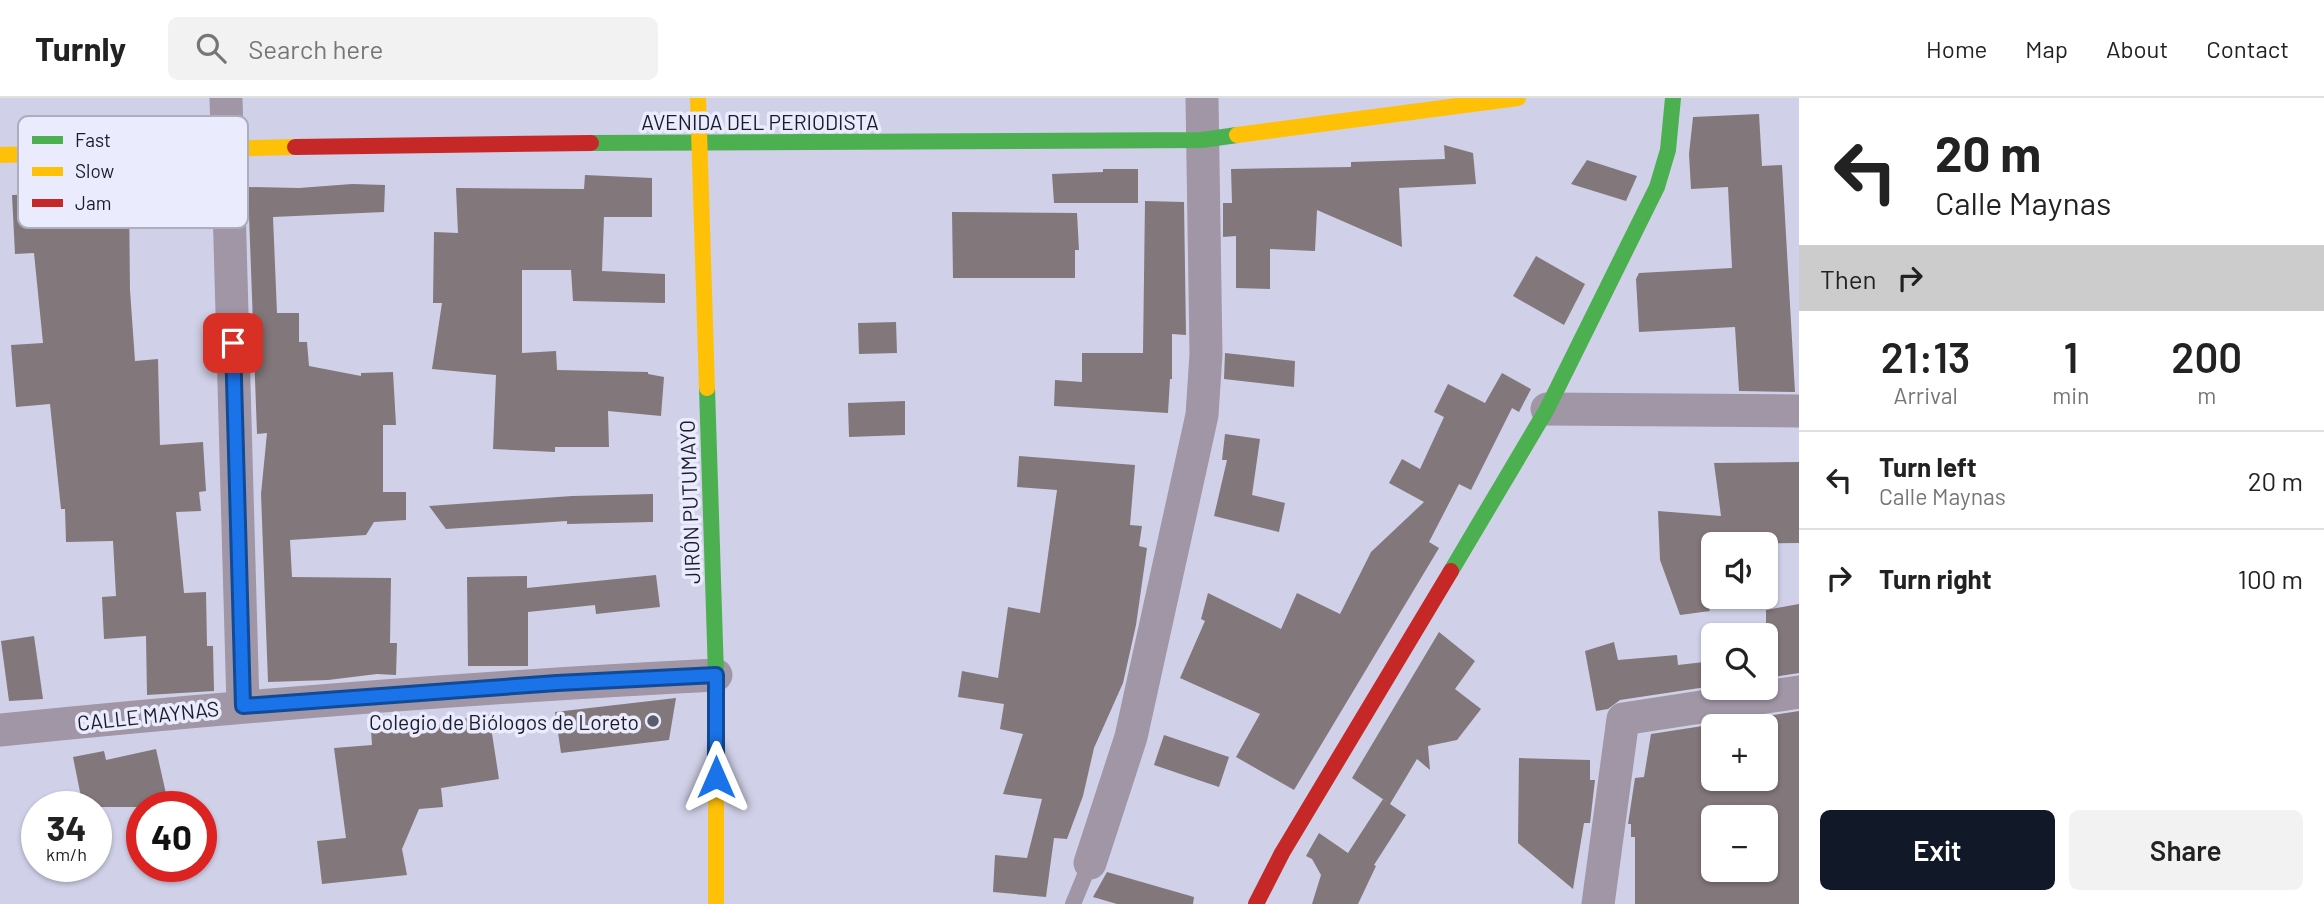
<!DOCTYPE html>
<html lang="en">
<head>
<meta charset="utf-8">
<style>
	:root { --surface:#fff; --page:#f2f2f2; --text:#222; --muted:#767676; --line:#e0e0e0; --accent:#111827 }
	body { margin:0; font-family:Barlow,sans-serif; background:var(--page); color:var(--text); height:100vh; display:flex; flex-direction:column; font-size:26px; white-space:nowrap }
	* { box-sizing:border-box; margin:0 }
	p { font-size:23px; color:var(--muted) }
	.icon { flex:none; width:38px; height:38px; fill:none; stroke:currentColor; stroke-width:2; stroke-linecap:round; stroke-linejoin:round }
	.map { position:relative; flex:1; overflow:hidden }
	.sheet { display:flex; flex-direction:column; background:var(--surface); width:525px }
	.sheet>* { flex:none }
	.top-card { background:#fff; color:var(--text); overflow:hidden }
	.fabs { position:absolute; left:1701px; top:434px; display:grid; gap:14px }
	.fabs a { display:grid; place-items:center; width:77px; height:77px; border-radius:10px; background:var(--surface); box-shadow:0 2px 5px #0004; font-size:35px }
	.speed { position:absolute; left:21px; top:693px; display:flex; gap:14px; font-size:35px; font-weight:700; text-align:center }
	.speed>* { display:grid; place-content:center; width:91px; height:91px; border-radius:50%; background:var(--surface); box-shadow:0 2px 5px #0004; line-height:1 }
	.speed small { font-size:18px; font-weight:400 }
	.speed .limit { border:10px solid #d22; background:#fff; color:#111 }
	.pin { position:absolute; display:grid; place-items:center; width:60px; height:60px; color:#fff; margin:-30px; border-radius:14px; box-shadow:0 4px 10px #0006 }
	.me { position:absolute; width:77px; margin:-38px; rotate:0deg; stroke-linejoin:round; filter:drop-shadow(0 0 5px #0008) }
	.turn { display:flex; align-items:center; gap:24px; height:147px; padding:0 21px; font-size:32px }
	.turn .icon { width:91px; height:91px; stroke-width:2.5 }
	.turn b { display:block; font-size:49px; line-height:60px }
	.then { display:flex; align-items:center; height:66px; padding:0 21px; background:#0003; gap:14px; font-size:26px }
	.eta { display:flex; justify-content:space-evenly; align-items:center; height:119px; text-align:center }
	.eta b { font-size:42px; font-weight:600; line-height:49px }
	.cta { display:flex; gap:14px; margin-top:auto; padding:14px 21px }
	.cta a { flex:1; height:80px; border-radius:10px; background:var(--accent); color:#fff; font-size:28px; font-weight:600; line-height:80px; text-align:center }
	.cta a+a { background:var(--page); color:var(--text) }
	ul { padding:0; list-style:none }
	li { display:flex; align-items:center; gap:21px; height:98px; padding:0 21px; border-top:2px solid var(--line) }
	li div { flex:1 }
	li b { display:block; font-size:26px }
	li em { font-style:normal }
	header { display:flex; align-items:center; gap:42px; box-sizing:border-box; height:98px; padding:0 35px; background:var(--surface); border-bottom:2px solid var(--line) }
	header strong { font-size:33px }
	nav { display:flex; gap:38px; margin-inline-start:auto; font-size:24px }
	.search { width:490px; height:63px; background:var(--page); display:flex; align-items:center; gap:18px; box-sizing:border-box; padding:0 24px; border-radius:10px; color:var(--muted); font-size:26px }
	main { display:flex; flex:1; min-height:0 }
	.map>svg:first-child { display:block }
	.building { fill:#82777b; fill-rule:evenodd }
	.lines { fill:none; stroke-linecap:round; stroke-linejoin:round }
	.lane { stroke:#a096a6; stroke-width:16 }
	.street { stroke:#a096a6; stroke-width:33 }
	.fast { stroke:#4caf50; stroke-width:16 }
	.slow { stroke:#ffc107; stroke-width:16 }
	.jam { stroke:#c62828; stroke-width:16 }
	.route-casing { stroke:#114b97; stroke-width:18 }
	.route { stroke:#1a73e8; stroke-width:12 }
	.poi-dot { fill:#5a5b6d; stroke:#eaebfd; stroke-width:2.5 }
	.labels { text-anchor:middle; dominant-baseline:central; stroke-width:7; stroke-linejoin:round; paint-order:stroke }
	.street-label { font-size:21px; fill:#1b1b2b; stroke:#eaebfd }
	.poi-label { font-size:21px; fill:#1b1b2b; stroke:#eaebfd; text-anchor:end }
	.key { fill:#eaebfd; stroke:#acadbe; stroke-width:2 }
	.key-label { font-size:19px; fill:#1b1b2b }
</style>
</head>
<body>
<header>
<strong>Turnly</strong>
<div class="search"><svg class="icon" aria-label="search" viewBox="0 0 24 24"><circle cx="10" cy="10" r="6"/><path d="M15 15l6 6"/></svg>Search here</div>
<nav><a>Home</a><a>Map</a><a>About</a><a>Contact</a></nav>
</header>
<main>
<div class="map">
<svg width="1799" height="806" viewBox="0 0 1799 806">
	<rect width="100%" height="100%" fill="#d0d1e8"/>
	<!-- building -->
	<g class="building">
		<polygon points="1759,16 1762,68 1782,67 1795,294 1739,293 1735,229 1639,234 1636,181 1639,175 1732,170 1728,89 1691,91 1689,56 1693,19"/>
		<polygon points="1444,47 1473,55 1476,86 1399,90 1402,149 1317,112 1315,153 1270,151 1270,191 1236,190 1236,138 1223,139 1223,105 1232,105 1231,71 1351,69 1351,64 1445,61"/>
		<polygon points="1587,62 1637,78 1626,103 1571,86"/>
		<polygon points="1103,71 1138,71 1138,105 1054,105 1052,76 1103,74"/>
		<polygon points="585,77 652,80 652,119 604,119 602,173 665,176 665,205 573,203 571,172 522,172 522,255 556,253 557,272 648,274 648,276 664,279 661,318 608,313 609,349 555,349 555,354 493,351 496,277 432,271 442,205 433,205 434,134 458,135 456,90 584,91"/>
		<polygon points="352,86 385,87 384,114 273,119 277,215 299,215 299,244 307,244 309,268 361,278 361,275 393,274 396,327 383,327 383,394 406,394 406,422 374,424 366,437 290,442 292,479 391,480 390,545 397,545 396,577 377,576 328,582 268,584 261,396 267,335 257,336 248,89 299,90"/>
		<polygon points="129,94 130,192 135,263 158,261 160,347 203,344 206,393 199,394 201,413 176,414 184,495 206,494 207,548 213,548 214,593 147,597 146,538 104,541 102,499 116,498 113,443 66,444 65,411 61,411 50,306 16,309 11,247 43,245 34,155 15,156 12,97"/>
		<polygon points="1145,103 1184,104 1186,237 1172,236 1172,281 1170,281 1168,315 1054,308 1055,282 1082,284 1082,255 1143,255"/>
		<polygon points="952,114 1077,115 1079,152 1075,152 1075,180 953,180"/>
		<polygon points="1536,158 1585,186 1564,227 1513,198"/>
		<polygon points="896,224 897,255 859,256 858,225"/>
		<polygon points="1225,255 1295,263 1294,289 1224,281"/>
		<polygon points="1502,275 1531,291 1519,314 1512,310 1471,392 1459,386 1429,444 1439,450 1294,692 1236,659 1260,616 1180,580 1205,523 1201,521 1208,495 1281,531 1297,495 1340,516 1371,454 1424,404 1389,385 1402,361 1420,371 1444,319 1434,314 1448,286 1485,305"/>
		<polygon points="905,303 905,337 849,339 848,305"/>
		<polygon points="1225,336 1260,341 1252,397 1285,405 1279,434 1214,418 1227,362 1222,362"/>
		<polygon points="1019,358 1135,367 1130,427 1142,428 1139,448 1147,450 1136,527 1123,585 1094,650 1083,698 1067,741 1054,740 1046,799 993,794 995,757 1027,760 1042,701 1003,696 1023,636 1000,631 1004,606 958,599 962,573 998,580 1008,509 1040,515 1057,392 1017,389"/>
		<polygon points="1799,364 1799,445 1709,446 1702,494 1710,513 1680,517 1660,462 1658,413 1721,418 1714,365"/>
		<polygon points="653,396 653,424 567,426 567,423 446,431 429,408 572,398"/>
		<polygon points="656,477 660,509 596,516 595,507 528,514 528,568 468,568 467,479 527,478 527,490"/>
		<polygon points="1799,506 1799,575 1766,580 1766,512"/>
		<polygon points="1439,534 1475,563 1455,591 1481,611 1457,642 1428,648 1430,672 1417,661 1390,706 1406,717 1374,767 1376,768 1358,806 1312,806 1321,777 1312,761 1306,758 1319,735 1348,755 1383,701 1390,706 1352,680"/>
		<polygon points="34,538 43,601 9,603 1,543"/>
		<polygon points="1614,544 1618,562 1677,557 1678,567 1713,563 1713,588 1620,602 1608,611 1596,613 1585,553"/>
		<polygon points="676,600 669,642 561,655 555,614"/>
		<path d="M1799 613V806H1635V739H1631V726H1628L1635 680 1644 679 1651 636ZM1713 628H1766V681H1713ZM1713 719H1766V772H1713Z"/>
		<polygon points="489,616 499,681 441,690 443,709 419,711 402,751 407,777 322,786 317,743 346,740 334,650 372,647 371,631 436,626"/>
		<polygon points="1164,637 1229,659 1219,689 1154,667"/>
		<polygon points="156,651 169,709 83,709 73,659 104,653 106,662"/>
		<polygon points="1519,660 1590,662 1590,682 1595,682 1590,725 1584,725 1573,791 1518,745"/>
		<polygon points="1107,774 1194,799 1193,806 1117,806 1093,799"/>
	</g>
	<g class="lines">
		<!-- lane -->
		<polyline class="lane" points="1073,806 1090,765"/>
		<!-- street -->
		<g class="street">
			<polyline points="226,0 243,608"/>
			<polyline points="1547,311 1799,313"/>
			<path d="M0 632C238 608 477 589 716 577"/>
			<polyline points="1090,765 1131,639 1202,317 1206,256 1202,0"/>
			<polyline points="1598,806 1623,621 1799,594"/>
		</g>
		<!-- fast -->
		<g class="fast">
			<polyline points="591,45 1202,42 1237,37"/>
			<polyline points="707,290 716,577 716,651"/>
			<polyline points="1451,473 1547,311 1657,89 1668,52 1673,0"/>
		</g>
		<!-- slow -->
		<g class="slow">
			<polyline points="698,0 707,290"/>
			<polyline points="1237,37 1518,0"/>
			<polyline points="0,57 295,49"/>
			<polyline points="716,651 716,806"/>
		</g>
		<!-- jam -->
		<g class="jam">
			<polyline points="295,49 591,45"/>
			<polyline points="1256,806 1282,755 1451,473"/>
		</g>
	</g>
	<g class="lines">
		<defs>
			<polyline id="route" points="233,245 243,608 557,585 716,577 716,679"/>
		</defs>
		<!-- route casing -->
		<use href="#route" class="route-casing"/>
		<!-- route -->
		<use href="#route" class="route"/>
	</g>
	<!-- markers -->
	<circle class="poi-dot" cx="653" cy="623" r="7"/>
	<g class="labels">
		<!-- street labels -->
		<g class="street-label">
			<text x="760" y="23">AVENIDA DEL PERIODISTA</text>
			<text transform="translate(689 404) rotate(-92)">JIRÓN PUTUMAYO</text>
			<text transform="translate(148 617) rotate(-6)">CALLE MAYNAS</text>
		</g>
		<!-- poi labels -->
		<g class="poi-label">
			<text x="639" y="623">Colegio de Biólogos de Loreto</text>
		</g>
	</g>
	<!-- legend -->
	<rect x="18" y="18" width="230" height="112" rx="10" class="key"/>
	<rect x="32" y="38" width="31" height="8" fill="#4caf50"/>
	<rect x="32" y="69" width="31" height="9" fill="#ffc107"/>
	<rect x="32" y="101" width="31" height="8" fill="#c62828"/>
	<g class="key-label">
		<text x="75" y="49">Fast</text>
		<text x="75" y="80">Slow</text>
		<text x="75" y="112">Jam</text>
	</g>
</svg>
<div class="fabs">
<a><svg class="icon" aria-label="sound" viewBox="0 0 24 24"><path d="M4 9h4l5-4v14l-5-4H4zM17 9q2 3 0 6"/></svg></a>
<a><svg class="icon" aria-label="search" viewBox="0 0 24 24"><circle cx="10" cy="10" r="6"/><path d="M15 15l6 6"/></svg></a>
<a>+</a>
<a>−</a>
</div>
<div class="speed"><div>34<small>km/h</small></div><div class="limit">40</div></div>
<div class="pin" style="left:233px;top:245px;background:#d93025"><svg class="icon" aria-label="arrive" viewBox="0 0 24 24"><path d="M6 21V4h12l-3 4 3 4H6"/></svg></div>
<svg class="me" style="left:716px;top:679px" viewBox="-20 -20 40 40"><path d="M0-17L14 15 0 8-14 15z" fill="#1a73e8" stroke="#fff" stroke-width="4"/></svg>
</div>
<section class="sheet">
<div class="top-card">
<div class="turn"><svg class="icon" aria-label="left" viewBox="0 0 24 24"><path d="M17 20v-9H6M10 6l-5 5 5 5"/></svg><div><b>20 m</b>Calle Maynas</div></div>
<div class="then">Then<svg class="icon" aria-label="right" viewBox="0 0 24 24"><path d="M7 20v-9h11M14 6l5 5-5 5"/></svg></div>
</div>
<div class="eta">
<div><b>21:13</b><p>Arrival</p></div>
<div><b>1</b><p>min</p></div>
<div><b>200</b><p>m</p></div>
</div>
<ul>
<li><svg class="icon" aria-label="left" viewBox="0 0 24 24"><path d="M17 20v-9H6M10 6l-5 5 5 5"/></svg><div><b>Turn left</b><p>Calle Maynas</p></div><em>20 m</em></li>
<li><svg class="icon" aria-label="right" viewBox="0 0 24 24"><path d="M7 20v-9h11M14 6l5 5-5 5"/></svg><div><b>Turn right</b></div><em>100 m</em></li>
</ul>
<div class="cta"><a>Exit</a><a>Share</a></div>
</section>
</main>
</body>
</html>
